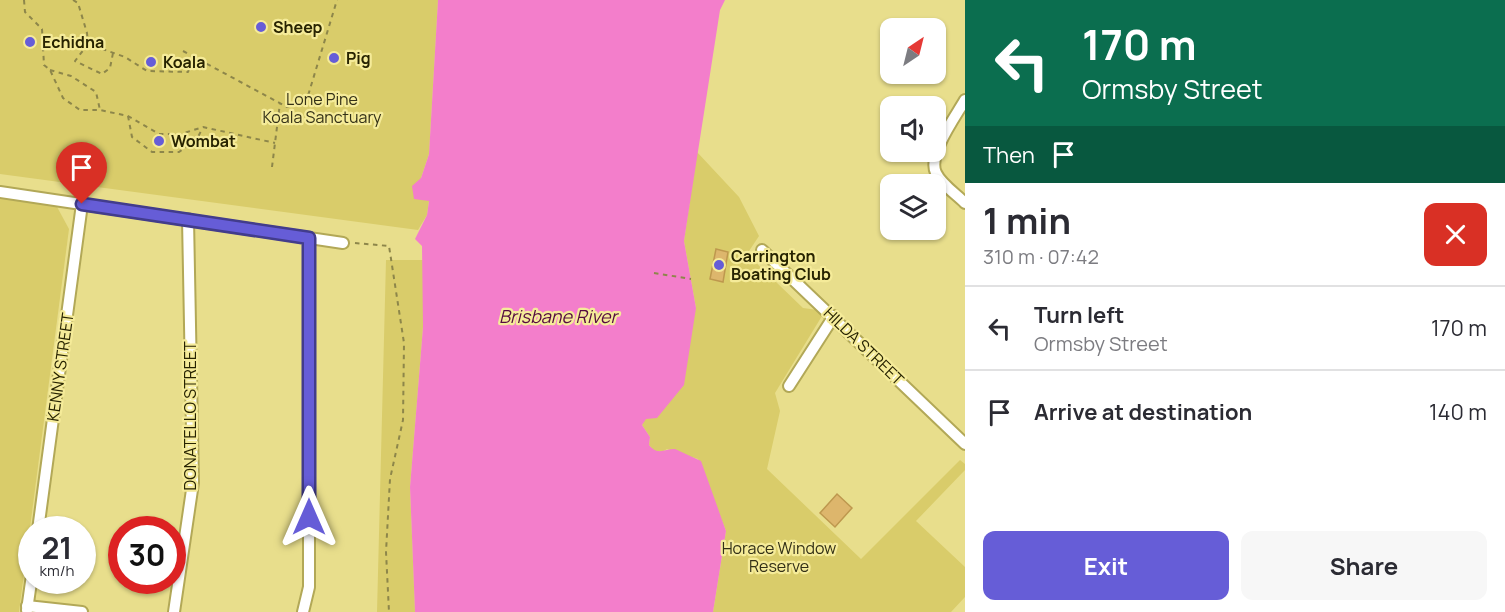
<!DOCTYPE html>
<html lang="en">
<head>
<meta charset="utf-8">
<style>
	:root { --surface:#fff; --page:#f7f7f7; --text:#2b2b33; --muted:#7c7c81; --line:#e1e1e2; --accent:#665dd7 }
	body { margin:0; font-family:Manrope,sans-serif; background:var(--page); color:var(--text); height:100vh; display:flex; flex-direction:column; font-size:22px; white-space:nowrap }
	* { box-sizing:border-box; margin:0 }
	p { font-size:20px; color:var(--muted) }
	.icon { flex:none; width:33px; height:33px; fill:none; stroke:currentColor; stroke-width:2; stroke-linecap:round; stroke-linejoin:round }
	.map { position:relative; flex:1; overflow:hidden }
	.drawer { display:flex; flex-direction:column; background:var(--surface); width:540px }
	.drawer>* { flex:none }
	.banner { background:#0b6e4f; color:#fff; overflow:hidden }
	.needle { width:39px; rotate:35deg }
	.controls { position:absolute; left:880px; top:18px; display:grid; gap:12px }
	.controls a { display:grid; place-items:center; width:66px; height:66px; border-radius:12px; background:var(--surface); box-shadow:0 2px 4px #0004; font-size:30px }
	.speed { position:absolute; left:18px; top:516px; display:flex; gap:12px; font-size:30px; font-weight:700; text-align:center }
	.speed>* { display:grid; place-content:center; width:78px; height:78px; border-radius:50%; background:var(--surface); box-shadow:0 2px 4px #0004; line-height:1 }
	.speed small { font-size:15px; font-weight:400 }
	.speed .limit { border:9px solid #d22; background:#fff; color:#111 }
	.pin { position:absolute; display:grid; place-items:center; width:51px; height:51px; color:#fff; margin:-62px -26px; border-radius:50% 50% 50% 0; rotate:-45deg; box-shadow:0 0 6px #0007 }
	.pin .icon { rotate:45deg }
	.me { position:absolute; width:66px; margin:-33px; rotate:0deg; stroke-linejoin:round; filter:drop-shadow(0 0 4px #0008) }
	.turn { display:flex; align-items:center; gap:21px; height:126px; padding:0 18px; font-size:27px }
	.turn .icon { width:78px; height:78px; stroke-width:2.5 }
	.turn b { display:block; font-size:42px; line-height:51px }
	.then { display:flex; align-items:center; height:57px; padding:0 18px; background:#0003; gap:12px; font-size:22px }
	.round { display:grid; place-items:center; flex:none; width:63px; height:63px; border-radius:12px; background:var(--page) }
	.summary { display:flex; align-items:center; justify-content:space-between; height:102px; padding:0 18px }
	h1 { font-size:36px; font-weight:700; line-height:45px }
	.primary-button { display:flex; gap:12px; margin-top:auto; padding:12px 18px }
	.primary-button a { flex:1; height:69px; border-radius:12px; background:var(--accent); color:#fff; font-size:24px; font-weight:700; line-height:69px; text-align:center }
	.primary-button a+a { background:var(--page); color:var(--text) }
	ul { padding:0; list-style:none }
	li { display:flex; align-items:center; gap:18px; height:84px; padding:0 18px; border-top:2px solid var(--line) }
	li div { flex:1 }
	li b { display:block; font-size:22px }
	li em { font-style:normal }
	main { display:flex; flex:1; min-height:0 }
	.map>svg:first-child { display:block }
	.green { fill:#d9cc6a }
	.water { fill:#f37ecb }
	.building { fill:#ddb66c; stroke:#be984e; stroke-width:1.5 }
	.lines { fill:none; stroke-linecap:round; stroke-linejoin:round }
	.minor-casing { stroke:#b2a857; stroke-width:14 }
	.path { stroke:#8d864a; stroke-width:2; stroke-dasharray:4.5 4.5; stroke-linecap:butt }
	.minor { stroke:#fff; stroke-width:10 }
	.route-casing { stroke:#423c8c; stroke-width:15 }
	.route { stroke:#665dd7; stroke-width:10 }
	.poi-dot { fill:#665dd7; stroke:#f5eb99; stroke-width:2 }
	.labels { text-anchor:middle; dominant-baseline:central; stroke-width:4.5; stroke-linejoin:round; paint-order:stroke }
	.poi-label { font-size:16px; font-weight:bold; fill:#272301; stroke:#f5eb99; text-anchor:start }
	.park-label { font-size:16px; fill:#333017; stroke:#f5eb99 }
	.street-label { font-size:16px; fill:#272301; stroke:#f5eb99 }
	.water-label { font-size:18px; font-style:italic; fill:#550b41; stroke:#f5eb99 }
</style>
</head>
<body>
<main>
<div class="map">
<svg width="965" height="612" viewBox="0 0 965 612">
	<rect width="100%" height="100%" fill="#e8de8c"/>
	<!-- green -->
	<g class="green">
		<polygon points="0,0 438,0 429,154 421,178 429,201 427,215 418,230 0,174"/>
		<polygon points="697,152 739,197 759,236 747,254 803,308 818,310 822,316 775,393 780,411 767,469 861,559 960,460 965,464 965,470 916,521 965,567 965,597 951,612 713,612 726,531 698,459 667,449 662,452 654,451 649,445 650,437 642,425 696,308 684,241"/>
		<polygon points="0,198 56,205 69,229 19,612 0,612"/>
		<polygon points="386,260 423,260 423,327 410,487 415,612 377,612"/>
	</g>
	<!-- water -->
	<path class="water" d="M438 0H725L720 10 684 241 696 308 684 385 657 418 646 419 642 425 650 437 649 445C658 456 664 449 675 449L701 461 726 531 713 612H415L410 487 423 327 422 246 415 239 427 215 429 201 414 199 412 186 421 178 429 154Z"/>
	<!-- building -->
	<g class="building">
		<polygon points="716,249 728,252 723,282 710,279"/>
		<polygon points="837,494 852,508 835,527 820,513"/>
	</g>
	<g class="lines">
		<defs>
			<g id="minor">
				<path d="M965 100C956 116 927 155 936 173 941 184 956 194 965 203"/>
				<polyline points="0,192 343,243"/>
				<polyline points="762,250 965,444"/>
				<polyline points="789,386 834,316"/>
				<polyline points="38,530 82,204"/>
				<polyline points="27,606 82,612"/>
				<polyline points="27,610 32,575"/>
				<polyline points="174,612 193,483 188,219"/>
				<polyline points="303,612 309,587 309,238"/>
			</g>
		</defs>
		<!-- minor casing -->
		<use href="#minor" class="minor-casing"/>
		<!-- path -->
		<g class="path">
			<polyline points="24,0 25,12 42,29 44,65 50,70 63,98 80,110 100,110 128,116 159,134 181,134 203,127 275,143"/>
			<polyline points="73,0 78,3 87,33 88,44 125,57 147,71 188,72 194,57"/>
			<polyline points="88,44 75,61 102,74 110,68 113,53"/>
			<polyline points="183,51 287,107 307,99 337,0"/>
			<polyline points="50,70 71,76 96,92 100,110"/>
			<polyline points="128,116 132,137 152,152 179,152 197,139 202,129"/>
			<polyline points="272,167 280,103"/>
			<polyline points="355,243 389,246 404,343 403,420 390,479 386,552 389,612"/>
			<polyline points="654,273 691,279"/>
		</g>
		<!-- minor -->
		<use href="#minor" class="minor"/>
	</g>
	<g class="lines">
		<defs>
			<polyline id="route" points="82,204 309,238 309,517"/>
		</defs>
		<!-- route casing -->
		<use href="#route" class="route-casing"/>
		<!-- route -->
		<use href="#route" class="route"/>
	</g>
	<!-- markers -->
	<g class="poi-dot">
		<circle cx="261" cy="27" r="6"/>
		<circle cx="30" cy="42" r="6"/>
		<circle cx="334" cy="58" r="6"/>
		<circle cx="151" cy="62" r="6"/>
		<circle cx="159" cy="141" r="6"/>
		<circle cx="719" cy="265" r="6"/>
	</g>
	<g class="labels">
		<!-- poi labels -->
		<g class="poi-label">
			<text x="273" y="27">Sheep</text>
			<text x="42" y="42">Echidna</text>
			<text x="346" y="58">Pig</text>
			<text x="163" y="62">Koala</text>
			<text x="171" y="141">Wombat</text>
			<text x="731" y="256">Carrington<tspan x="731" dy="18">Boating Club</tspan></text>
		</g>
		<!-- park labels -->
		<g class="park-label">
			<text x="322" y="99">Lone Pine<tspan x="322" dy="18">Koala Sanctuary</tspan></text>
			<text x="779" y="548">Horace Window<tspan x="779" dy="18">Reserve</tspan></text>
		</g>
		<!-- street labels -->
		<g class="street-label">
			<text transform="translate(864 346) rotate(44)">HILDA STREET</text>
			<text transform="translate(60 367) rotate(-82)">KENNY STREET</text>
			<text transform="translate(190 416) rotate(-90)">DONATELLO STREET</text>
		</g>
		<!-- water labels -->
		<g class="water-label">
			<text x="558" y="316">Brisbane River</text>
		</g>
	</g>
</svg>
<div class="controls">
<a><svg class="needle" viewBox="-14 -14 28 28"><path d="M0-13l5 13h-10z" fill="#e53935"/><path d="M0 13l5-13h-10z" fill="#7c7c81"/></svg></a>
<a><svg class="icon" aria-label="sound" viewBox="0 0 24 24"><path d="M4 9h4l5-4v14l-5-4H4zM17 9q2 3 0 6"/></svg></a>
<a><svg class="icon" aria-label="layers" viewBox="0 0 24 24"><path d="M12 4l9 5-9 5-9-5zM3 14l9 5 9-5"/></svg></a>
</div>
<div class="speed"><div>21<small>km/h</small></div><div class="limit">30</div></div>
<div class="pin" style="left:82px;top:204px;background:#d93025"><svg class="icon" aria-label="arrive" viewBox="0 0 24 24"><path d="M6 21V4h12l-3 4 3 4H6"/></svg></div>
<svg class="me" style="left:309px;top:517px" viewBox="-20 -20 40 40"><path d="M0-17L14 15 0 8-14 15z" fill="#665dd7" stroke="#fff" stroke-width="4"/></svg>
</div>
<section class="drawer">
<div class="banner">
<div class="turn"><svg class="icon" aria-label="left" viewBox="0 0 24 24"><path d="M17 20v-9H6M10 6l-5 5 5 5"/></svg><div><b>170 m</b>Ormsby Street</div></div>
<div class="then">Then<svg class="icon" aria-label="arrive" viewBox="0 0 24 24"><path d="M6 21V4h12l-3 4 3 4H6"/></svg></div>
</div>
<div class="summary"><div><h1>1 min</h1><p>310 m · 07:42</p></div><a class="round" style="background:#d93025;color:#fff"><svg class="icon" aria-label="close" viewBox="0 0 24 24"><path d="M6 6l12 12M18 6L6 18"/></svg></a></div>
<ul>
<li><svg class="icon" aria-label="left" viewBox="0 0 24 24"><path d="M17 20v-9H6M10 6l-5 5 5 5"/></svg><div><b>Turn left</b><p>Ormsby Street</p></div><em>170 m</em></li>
<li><svg class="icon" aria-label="arrive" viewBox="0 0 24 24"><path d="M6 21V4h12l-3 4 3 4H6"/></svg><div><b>Arrive at destination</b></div><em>140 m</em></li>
</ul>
<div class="primary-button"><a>Exit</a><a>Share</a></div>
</section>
</main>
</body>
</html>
